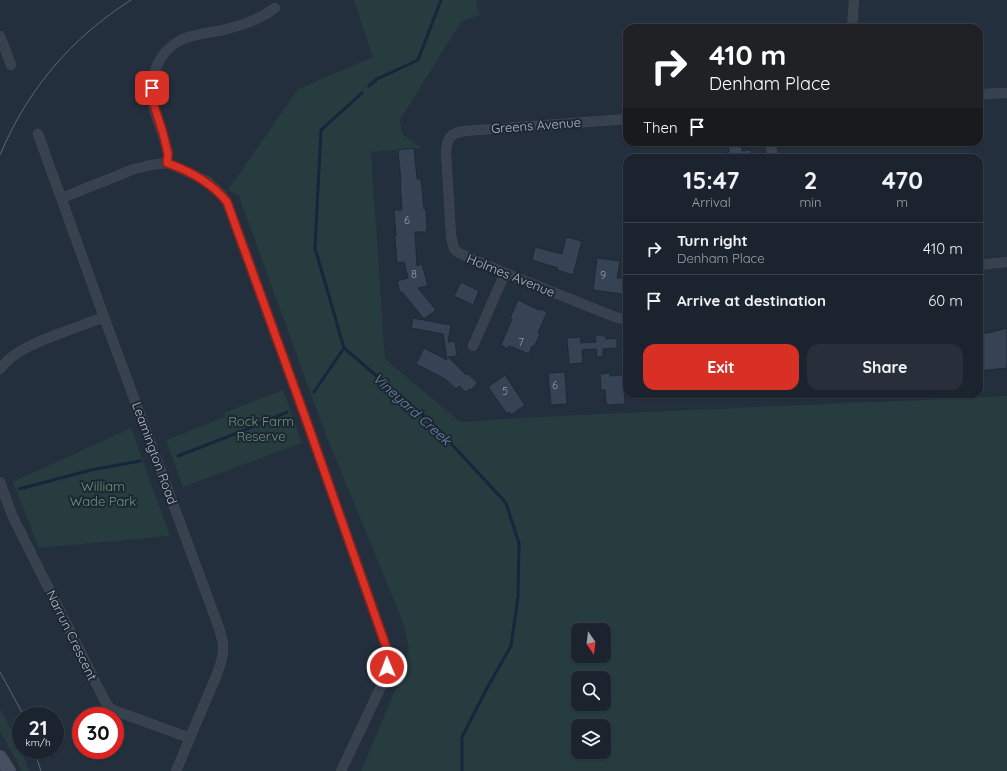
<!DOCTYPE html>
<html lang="en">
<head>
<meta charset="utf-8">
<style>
	:root { --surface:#1b232e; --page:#282f3a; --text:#f1f3f6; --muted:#a0a4aa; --line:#39404a; --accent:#d93025 }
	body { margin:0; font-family:Quicksand,sans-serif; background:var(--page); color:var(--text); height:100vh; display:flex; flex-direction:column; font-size:15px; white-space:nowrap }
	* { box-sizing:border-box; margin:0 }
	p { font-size:13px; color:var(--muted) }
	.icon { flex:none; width:22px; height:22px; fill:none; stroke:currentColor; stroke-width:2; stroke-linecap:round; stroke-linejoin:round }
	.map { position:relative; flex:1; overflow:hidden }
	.sheet { position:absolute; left:623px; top:154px; width:360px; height:244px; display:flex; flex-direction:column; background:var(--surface); border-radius:12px; box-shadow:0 1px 3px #0004,0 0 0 1px var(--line) }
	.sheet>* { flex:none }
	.hud { position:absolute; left:623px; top:24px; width:360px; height:122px; border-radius:12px; box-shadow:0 1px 3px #0004,0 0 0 1px var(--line); background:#202124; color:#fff; overflow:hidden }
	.needle { width:26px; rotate:166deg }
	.buttons { position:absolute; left:571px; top:623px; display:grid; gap:8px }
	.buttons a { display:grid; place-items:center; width:40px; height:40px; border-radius:8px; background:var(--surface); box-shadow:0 1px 3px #0004,0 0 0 1px var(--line); font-size:20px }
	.speed { position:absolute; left:12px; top:707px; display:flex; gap:8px; font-size:20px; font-weight:700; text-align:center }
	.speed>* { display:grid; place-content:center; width:52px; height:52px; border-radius:50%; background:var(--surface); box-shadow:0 1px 3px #0004,0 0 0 1px var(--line); line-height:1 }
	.speed small { font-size:10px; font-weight:400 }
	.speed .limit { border:6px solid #d22; background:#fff; color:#111 }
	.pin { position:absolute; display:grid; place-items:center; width:34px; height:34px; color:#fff; margin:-17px; border-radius:8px; box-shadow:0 2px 6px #0006 }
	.me { position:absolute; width:44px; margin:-22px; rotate:359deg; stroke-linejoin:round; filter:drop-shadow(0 0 3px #0008) }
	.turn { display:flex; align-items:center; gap:14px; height:84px; padding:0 20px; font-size:18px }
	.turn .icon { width:52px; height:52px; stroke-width:2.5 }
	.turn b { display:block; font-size:28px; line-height:34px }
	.then { display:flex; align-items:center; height:38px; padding:0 20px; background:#0003; gap:8px; font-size:15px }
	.eta { display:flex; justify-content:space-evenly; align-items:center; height:68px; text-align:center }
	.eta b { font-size:24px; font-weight:700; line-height:28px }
	.action { display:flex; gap:8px; margin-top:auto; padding:8px 20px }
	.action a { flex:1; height:46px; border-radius:12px; background:var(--accent); color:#fff; font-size:16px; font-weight:700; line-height:46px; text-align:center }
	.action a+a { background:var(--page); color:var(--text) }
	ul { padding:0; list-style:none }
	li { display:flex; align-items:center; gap:12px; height:52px; padding:0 20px; border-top:1px solid var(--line) }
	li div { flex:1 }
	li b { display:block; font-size:15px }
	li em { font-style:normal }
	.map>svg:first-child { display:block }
	.green { fill:#263c3f; fill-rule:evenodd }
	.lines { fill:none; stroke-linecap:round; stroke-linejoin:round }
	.stream { stroke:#17263c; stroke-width:3 }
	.building { fill:#364354; stroke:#1f2835 }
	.minor-casing { stroke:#414a57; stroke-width:10 }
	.secondary-casing { stroke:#414a57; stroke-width:14 }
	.minor { stroke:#38414e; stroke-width:9 }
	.secondary { stroke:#465061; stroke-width:13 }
	.tram { stroke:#5a6575; stroke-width:1 }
	.route-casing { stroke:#8d1f18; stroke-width:10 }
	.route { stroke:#d93025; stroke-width:7 }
	.labels { text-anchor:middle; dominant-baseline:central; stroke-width:4; stroke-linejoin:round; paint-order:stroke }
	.number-label { font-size:11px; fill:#929caa }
	.street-label { font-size:13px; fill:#b4bcc9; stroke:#1d2633 }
	.park-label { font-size:13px; fill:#6b9a76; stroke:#1d2633 }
	.water-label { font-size:14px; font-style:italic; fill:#6d86a8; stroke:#1d2633 }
</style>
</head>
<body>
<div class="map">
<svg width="1007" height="771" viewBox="0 0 1007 771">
	<rect width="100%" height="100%" fill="#242f3e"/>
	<!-- green -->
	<g class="green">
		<path d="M354 0H476L480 15 461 22 400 120 402 134 421 148 371 152 385 359 460 422 536 417 1007 396V771H361L404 669 409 648 403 622 326 435 239 196 228 190 298 89 373 57ZM578 630H604V656H578ZM578 678H604V704H578ZM578 726H604V752H578Z"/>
		<polygon points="283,390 302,443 183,487 166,440 225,417 224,413"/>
		<polygon points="131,428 170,536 39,548 13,482"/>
		<path d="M0 709C11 729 22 749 29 771H21L18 763 0 731Z"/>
	</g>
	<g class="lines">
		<!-- stream -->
		<g class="stream">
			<polyline points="369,86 377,79 418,60 441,0"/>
			<polyline points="362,93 321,130 315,248 344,348 433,424 506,503 519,543 518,597 511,646 486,690 462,737 462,771"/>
			<polyline points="314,392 344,348"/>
			<polyline points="178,456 240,432 287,412"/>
			<polyline points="19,489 91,470 140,461"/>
		</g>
	</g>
	<!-- building -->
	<g class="building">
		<polygon points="728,142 741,142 742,151 751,150 752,158 726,158 726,153 729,152"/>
		<polygon points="414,148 417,179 421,179 424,209 426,208 427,232 415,232 417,266 422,264 428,286 418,288 436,310 424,319 402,292 400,292 397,281 408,278 404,262 397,263 395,237 396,236 394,210 402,210 400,181 401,181 398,150"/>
		<polygon points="566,237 582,241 573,275 557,270 558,268 532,260 535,247 562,254"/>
		<polygon points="597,258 620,261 617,278 627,278 627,293 622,294 593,290"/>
		<polygon points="461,282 479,291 473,305 454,296"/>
		<polygon points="518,300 539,310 540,309 547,312 538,333 540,334 534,347 532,346 529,354 512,347 509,346 508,349 501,345 512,319 510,318"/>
		<polygon points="413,318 451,325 448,342 455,341 457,356 448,357 466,375 468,374 478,383 471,390 469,389 466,392 459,386 456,389 445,379 416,364 424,348 447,360 443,334 411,328"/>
		<polygon points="1007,328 1007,368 979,371 979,333 988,333"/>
		<polygon points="595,335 602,335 602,336 606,336 606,339 617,338 617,348 603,349 603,356 597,357 596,349 582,350 583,363 569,364 567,338 580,337 581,343 596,342"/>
		<polygon points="565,372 567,404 551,405 548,373"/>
		<polygon points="610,373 610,376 623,375 625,404 609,405 606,403 605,390 601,390 600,374"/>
		<polygon points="505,375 525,405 511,415 510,412 507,414 488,387"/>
	</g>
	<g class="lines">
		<defs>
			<g id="minor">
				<polyline points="852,28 854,0"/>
				<polyline points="0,36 11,65"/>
				<polyline points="979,94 1007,93"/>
				<path d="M627 119 465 131C451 133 447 137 446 152L451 235 453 246 455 250 459 253 505 273 615 317 627 320"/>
				<polyline points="38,134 104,317 219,628 223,643 223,653 221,662 217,674 176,771"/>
				<polyline points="769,142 774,158"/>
				<path d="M167 163C167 160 168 157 168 154 168 151 167 148 166 145 162 129 150 105 151 90 153 70 161 51 179 41 191 34 209 33 223 30 242 25 259 20 275 8"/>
				<polyline points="62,198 134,169 151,165 167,163 188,172 208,182 221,194 227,202 308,425 389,655 385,678 341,771"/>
				<polyline points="979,265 1007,262"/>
				<polyline points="473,346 505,273"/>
				<path d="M0 369C16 349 38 342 61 333 75 328 90 322 104 317"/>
				<polyline points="0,482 12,515 107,705 113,710 190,738"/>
			</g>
			<polyline id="secondary" points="0,757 9,771"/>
		</defs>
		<!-- minor casing -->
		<use href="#minor" class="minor-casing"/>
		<!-- secondary casing -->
		<use href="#secondary" class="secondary-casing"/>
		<!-- minor -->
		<use href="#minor" class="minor"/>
		<!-- secondary -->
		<use href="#secondary" class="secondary"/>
		<!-- tram -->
		<g class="tram">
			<path d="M0 155C27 90 71 38 131 0"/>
			<polyline points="0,672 24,716"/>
			<polyline points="34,750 41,771"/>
		</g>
	</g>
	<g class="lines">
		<defs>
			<path id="route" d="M152 88V99L163 133 168 154 167 163C190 171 211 182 227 202L308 425 389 655 387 667"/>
		</defs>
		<!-- route casing -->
		<use href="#route" class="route-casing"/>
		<!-- route -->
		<use href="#route" class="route"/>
	</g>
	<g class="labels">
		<!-- number labels -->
		<g class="number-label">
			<text x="407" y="220">6</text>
			<text x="414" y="274">8</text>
			<text x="603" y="275">9</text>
			<text x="521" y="342">7</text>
			<text x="555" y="385">6</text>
			<text x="505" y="391">5</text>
		</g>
		<!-- street labels -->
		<g class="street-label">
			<text transform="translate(536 125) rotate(-4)">Greens Avenue</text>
			<text transform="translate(511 275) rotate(22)">Holmes Avenue</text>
			<text transform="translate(155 453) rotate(70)">Leamington Road</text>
			<text transform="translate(72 635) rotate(64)">Narrun Crescent</text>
		</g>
		<!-- park labels -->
		<g class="park-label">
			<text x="261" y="421">Rock Farm<tspan x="261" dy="15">Reserve</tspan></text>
			<text x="103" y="486">William<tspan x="103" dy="15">Wade Park</tspan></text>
		</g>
		<!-- water labels -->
		<g class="water-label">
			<text transform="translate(412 409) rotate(42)">Vineyard Creek</text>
		</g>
	</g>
</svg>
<div class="buttons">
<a><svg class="needle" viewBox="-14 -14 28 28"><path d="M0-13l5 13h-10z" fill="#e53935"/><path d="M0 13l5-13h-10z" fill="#a0a4aa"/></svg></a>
<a><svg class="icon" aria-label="search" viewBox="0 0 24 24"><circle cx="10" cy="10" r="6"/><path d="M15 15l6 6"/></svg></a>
<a><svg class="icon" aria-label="layers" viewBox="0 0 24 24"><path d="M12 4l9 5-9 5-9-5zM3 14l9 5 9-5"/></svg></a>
</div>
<div class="speed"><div>21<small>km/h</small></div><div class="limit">30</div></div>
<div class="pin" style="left:152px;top:88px;background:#d93025"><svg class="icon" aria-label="arrive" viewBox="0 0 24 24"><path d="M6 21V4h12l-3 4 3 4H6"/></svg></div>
<svg class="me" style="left:387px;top:667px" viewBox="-20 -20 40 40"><circle r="17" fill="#d93025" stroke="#fff" stroke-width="3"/><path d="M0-11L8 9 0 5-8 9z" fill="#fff"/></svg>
<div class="hud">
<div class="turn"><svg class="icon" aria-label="right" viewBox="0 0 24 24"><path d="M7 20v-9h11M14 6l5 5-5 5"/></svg><div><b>410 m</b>Denham Place</div></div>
<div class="then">Then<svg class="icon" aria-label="arrive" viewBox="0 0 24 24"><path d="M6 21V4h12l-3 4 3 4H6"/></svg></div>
</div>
<section class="sheet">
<div class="eta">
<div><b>15:47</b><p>Arrival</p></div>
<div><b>2</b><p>min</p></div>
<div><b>470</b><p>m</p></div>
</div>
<ul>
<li><svg class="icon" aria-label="right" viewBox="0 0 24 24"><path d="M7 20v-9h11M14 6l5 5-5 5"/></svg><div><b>Turn right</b><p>Denham Place</p></div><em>410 m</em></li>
<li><svg class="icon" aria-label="arrive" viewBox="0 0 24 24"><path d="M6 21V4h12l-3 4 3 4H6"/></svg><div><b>Arrive at destination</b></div><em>60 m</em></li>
</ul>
<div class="action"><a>Exit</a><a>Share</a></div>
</section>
</div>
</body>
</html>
